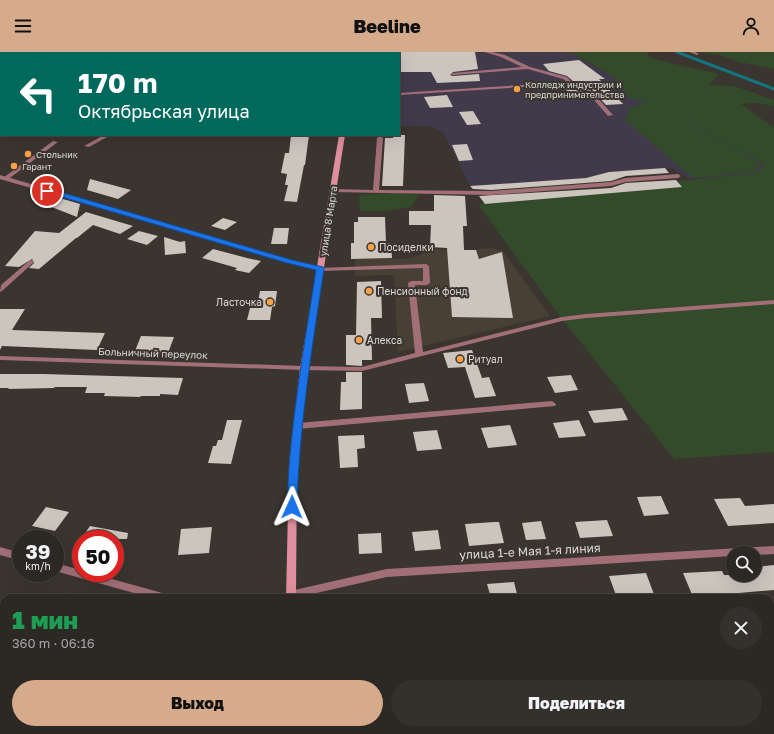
<!DOCTYPE html>
<html lang="ru">
<head>
<meta charset="utf-8">
<style>
	:root { --surface:#2c2823; --page:#34302b; --text:#f1f3f6; --muted:#a6a6a6; --line:#484441; --accent:#d6ab8b }
	body { margin:0; font-family:"Golos Text",sans-serif; background:var(--page); color:var(--text); height:100vh; display:flex; flex-direction:column; font-size:15px; white-space:nowrap }
	* { box-sizing:border-box; margin:0 }
	p { font-size:13px; color:var(--muted) }
	.icon { flex:none; width:22px; height:22px; fill:none; stroke:currentColor; stroke-width:2; stroke-linecap:round; stroke-linejoin:round }
	.map { position:relative; flex:1; overflow:hidden }
	.drawer { position:absolute; left:0px; top:542px; width:774px; height:140px; display:flex; flex-direction:column; background:var(--surface); border-radius:12px 12px 0 0; box-shadow:0 4px 16px #0002,0 0 0 1px var(--line) }
	.drawer>* { flex:none }
	.banner { position:absolute; left:0px; top:0px; width:400px; height:84px; box-shadow:0 4px 16px #0002,0 0 0 1px var(--line); background:#00695c; color:#fff; overflow:hidden }
	.tools { position:absolute; left:726px; top:494px; display:grid; gap:8px }
	.tools a { display:grid; place-items:center; width:36px; height:36px; border-radius:50%; background:var(--surface); box-shadow:0 4px 16px #0002,0 0 0 1px var(--line); font-size:20px }
	.speed { position:absolute; left:12px; top:478px; display:flex; gap:8px; font-size:20px; font-weight:700; text-align:center }
	.speed>* { display:grid; place-content:center; width:52px; height:52px; border-radius:50%; background:var(--surface); box-shadow:0 4px 16px #0002,0 0 0 1px var(--line); line-height:1 }
	.speed small { font-size:10px; font-weight:400 }
	.speed .limit { border:6px solid #d22; background:#fff; color:#111 }
	.pin { position:absolute; display:grid; place-items:center; width:34px; height:34px; color:#fff; margin:-17px; border:2px solid #fff; border-radius:50%; box-shadow:0 1px 4px #0007 }
	.me { position:absolute; width:44px; margin:-22px; rotate:1deg; stroke-linejoin:round; filter:drop-shadow(0 0 3px #0008) }
	.turn { display:flex; align-items:center; gap:14px; height:84px; padding:0 12px; font-size:18px }
	.turn .icon { width:52px; height:52px; stroke-width:2.5 }
	.turn b { display:block; font-size:28px; line-height:34px }
	.round { display:grid; place-items:center; flex:none; width:42px; height:42px; border-radius:21px; background:var(--page) }
	.headline { display:flex; align-items:center; justify-content:space-between; height:68px; padding:0 12px }
	h1 { font-size:24px; font-weight:800; line-height:30px; color:#1e9e55 }
	.button { display:flex; gap:8px; margin-top:auto; padding:8px 12px }
	.button a { flex:1; height:46px; border-radius:24px; background:var(--accent); color:#111; font-size:16px; font-weight:800; line-height:46px; text-align:center }
	.button a+a { background:var(--page); color:var(--text) }
	header { display:flex; justify-content:space-between; align-items:center; height:52px; padding:0 12px; background:var(--accent); color:#111; font-size:18px; font-weight:800 }
	.map>svg:first-child { display:block }
	.built { fill:#483f35 }
	.education { fill:#413a4b }
	.green { fill:#334b2b }
	.lines { fill:none; stroke-linecap:round; stroke-linejoin:round }
	.stream { stroke:#137581; stroke-width:3 }
	.building { fill:#cbc5be }
	.lane { fill:#a26f77; fill-rule:evenodd }
	.street { fill:#a26f77; fill-rule:evenodd }
	.secondary { fill:#de8e9c; fill-rule:evenodd }
	.route { fill:#1a73e8; stroke:#114b97 }
	.poi-dot { fill:#f7a149; stroke:#3a352f; stroke-width:1.5 }
	.labels { text-anchor:middle; dominant-baseline:central; stroke-width:4; stroke-linejoin:round; paint-order:stroke }
	.far-poi-label { font-size:9px; fill:#dcd9d5; stroke:#3a352f; text-anchor:start }
	.street-label { font-size:10px; fill:#dcd9d5; stroke:#3a352f }
	.poi-label { font-size:10px; fill:#dcd9d5; stroke:#3a352f; text-anchor:start }
	.near-street-label { font-size:12px; fill:#dcd9d5; stroke:#3a352f }
</style>
</head>
<body>
<header><svg class="icon" aria-label="menu" viewBox="0 0 24 24"><path d="M4 6h16M4 12h16M4 18h16"/></svg>Beeline<svg class="icon" aria-label="person" viewBox="0 0 24 24"><circle cx="12" cy="8" r="4"/><path d="M4 21q1-7 8-7t8 7"/></svg></header>
<div class="map">
<svg width="774" height="682" viewBox="0 0 774 682">
	<rect width="100%" height="100%" fill="#3a352f"/>
	<!-- built -->
	<polygon class="built" points="492,196 503,199 550,264 398,300 394,223 355,224 355,207 408,207 435,197 466,198"/>
	<!-- education -->
	<polygon class="education" points="372,0 570,0 766,112 756,122 689,127 672,116 609,120 586,126 470,134 443,80 429,74 399,74 399,1 371,1"/>
	<!-- green -->
	<g class="green">
		<polygon points="571,0 648,0 648,4 657,8 719,22 709,33 734,34 774,48 774,54 755,51 741,52 774,76 774,400 674,407 562,267 479,154 481,151 682,135 677,129 757,121 765,112 662,56 761,111 755,120 693,126 625,68 630,56 647,50 630,46 614,25"/>
		<polygon points="699,0 774,0 774,17 739,10 723,4"/>
		<polygon points="395,141 419,143 411,155 385,159 360,159 359,143"/>
	</g>
	<g class="lines">
		<!-- stream -->
		<polyline class="stream" points="677,0 774,37"/>
	</g>
	<!-- building -->
	<g class="building">
		<polygon points="399,0 475,0 478,17 453,20 450,23 453,24 479,22 480,29 437,31 431,20 399,20"/>
		<polygon points="579,8 605,27 599,27 623,52 606,53 585,30 573,29 567,24 549,19 543,12"/>
		<polygon points="563,34 580,34 585,40 569,41"/>
		<polygon points="447,43 453,55 430,56 424,45"/>
		<polygon points="473,59 481,72 467,73 459,60"/>
		<polygon points="291,83 309,83 305,113 304,113 297,150 284,149 288,133 285,133 287,122 281,121 285,101 289,101"/>
		<polygon points="393,83 405,83 403,134 382,134 385,86 393,86"/>
		<polygon points="467,92 473,108 459,109 452,93"/>
		<polygon points="665,116 669,121 626,124 611,129 491,138 473,137 470,134 586,126 609,120"/>
		<polygon points="90,127 131,138 118,147 87,138"/>
		<polygon points="676,128 682,135 485,152 479,144 611,136 626,131"/>
		<polygon points="434,143 465,144 467,174 463,174 464,198 476,198 479,207 502,200 513,266 452,265 447,196 430,195 431,173 409,173 409,159 434,159"/>
		<polygon points="63,147 80,152 77,165 49,154"/>
		<polygon points="86,160 133,174 120,182 93,173 77,186 76,186 39,217 29,216 34,211 32,207 19,215 5,214 35,179 59,181"/>
		<polygon points="358,165 385,165 386,191 391,191 392,206 351,207 351,191 354,191 354,170 358,170"/>
		<polygon points="223,166 237,170 225,178 211,174"/>
		<polygon points="274,176 289,176 287,192 271,192"/>
		<polygon points="139,179 158,184 147,193 127,187"/>
		<polygon points="164,185 180,190 185,189 186,201 165,203"/>
		<polygon points="213,197 247,206 261,209 249,221 235,218 237,216 202,206"/>
		<polygon points="381,229 382,266 371,266 372,308 362,308 362,314 346,313 346,283 356,283 357,230"/>
		<polygon points="260,239 277,239 275,254 272,255 270,268 247,268 250,256 257,256"/>
		<polygon points="0,257 25,257 12,278 105,281 97,298 2,294 0,298"/>
		<polygon points="141,284 174,285 168,301 135,299"/>
		<polygon points="472,298 482,326 489,325 496,344 475,346 465,315 448,316 443,301"/>
		<polygon points="346,320 362,320 362,357 340,358 341,330 346,330"/>
		<polygon points="0,322 43,322 183,326 178,343 160,342 160,344 141,344 140,345 104,344 105,341 85,341 87,335 55,335 54,336 8,337 9,336 0,336"/>
		<polygon points="571,323 578,338 555,341 547,325"/>
		<polygon points="424,331 429,349 409,351 405,332"/>
		<polygon points="622,356 628,368 594,371 588,359"/>
		<polygon points="227,368 242,368 231,412 208,411 213,394 216,394 218,388 222,388"/>
		<polygon points="579,368 586,384 559,386 553,371"/>
		<polygon points="510,373 517,393 488,396 481,376"/>
		<polygon points="437,378 442,397 417,399 413,380"/>
		<polygon points="364,383 365,396 357,397 358,415 340,416 338,384"/>
		<polygon points="661,444 669,462 644,464 637,445"/>
		<polygon points="740,446 745,454 774,452 774,471 728,474 714,447"/>
		<polygon points="46,455 69,460 55,479 32,474"/>
		<polygon points="607,468 613,484 580,486 575,470"/>
		<polygon points="541,469 546,487 526,488 522,471"/>
		<polygon points="494,470 499,470 504,491 469,494 465,472"/>
		<polygon points="90,474 128,481 127,487 81,487"/>
		<polygon points="212,475 209,501 178,503 181,477"/>
		<polygon points="438,478 441,497 415,499 412,480"/>
		<polygon points="381,481 382,501 359,502 358,482"/>
		<polygon points="774,513 774,538 693,545 683,521 722,519 724,523 755,523 755,515"/>
		<polygon points="646,521 655,545 617,546 609,524"/>
		<polygon points="514,530 518,546 491,546 487,532"/>
	</g>
	<g class="lines">
		<!-- lane -->
		<g class="lane">
			<rect x="379" y="0" width="4" height="1"/>
			<polygon points="485,0 492,0 505,3 530,15 567,25 572,30 584,31 613,63 608,64 581,33 571,32 399,43 399,41 567,30 563,27 528,17 453,23 451,22 453,21 522,15 501,5"/>
			<polygon points="104,83 111,83 89,95 84,94"/>
			<polygon points="380,84 383,86 379,138 491,139 611,130 626,126 678,122 681,124 678,126 626,130 611,134 491,143 331,140 331,138 333,137 373,138 377,86"/>
			<polygon points="53,89 58,90 7,128 3,128 3,126"/>
			<polygon points="31,208 33,209 33,211 2,239 0,240 1,233 29,209"/>
			<polygon points="426,212 429,214 430,231 427,233 415,233 423,300 562,265 586,262 774,248 774,252 586,266 562,269 362,319 301,318 300,316 304,314 362,315 415,301 408,231 411,229 423,229 423,216 320,219 318,218 318,216"/>
		</g>
		<!-- street -->
		<g class="street">
			<polygon points="3,0 10,0 11,1 4,1"/>
			<polygon points="689,0 695,0 699,2 697,3"/>
			<polygon points="0,123 292,208 322,216 323,217 320,219 288,211 0,127"/>
			<polygon points="0,304 304,314 308,316 304,318 0,308"/>
			<polygon points="552,349 556,352 555,354 298,377 294,374 298,371"/>
			<polygon points="774,494 774,502 755,503 755,501 733,501 733,504 387,525 294,546 287,546 285,543 286,540 290,539 387,517"/>
			<polygon points="0,495 21,501 21,509 0,503"/>
			<polygon points="55,511 81,518 81,521 90,521 166,542 170,543 171,546 152,546 55,519"/>
			<polygon points="770,656 774,657 774,667 770,666"/>
			<polygon points="179,678 191,678 190,682 178,682"/>
		</g>
		<!-- secondary -->
		<g class="secondary">
			<rect x="352" y="0" width="4" height="1"/>
			<polygon points="339,83 345,83 308,316 297,411 296,546 286,546 289,411 300,316"/>
			<polygon points="330,678 342,678 344,682 332,682"/>
		</g>
	</g>
	<!-- route -->
	<path class="route" d="M45 137H50L292 208 323 215 324 217C312 296 299 375 297 455L296 458H289L287 455C289 376 304 297 316 218L287 211 45 140Z"/>
	<!-- markers -->
	<g class="poi-dot">
		<circle cx="517" cy="37" r="4"/>
		<circle cx="28" cy="102" r="4"/>
		<circle cx="14" cy="114" r="4"/>
		<circle cx="371" cy="195" r="4"/>
		<circle cx="369" cy="239" r="4"/>
		<circle cx="270" cy="250" r="4"/>
		<circle cx="359" cy="288" r="4"/>
		<circle cx="460" cy="307" r="4"/>
	</g>
	<g class="labels">
		<!-- far-poi labels -->
		<g class="far-poi-label">
			<text x="525" y="32">Колледж индустрии и<tspan x="525" dy="10">предпринимательства</tspan></text>
			<text x="36" y="102">Стольник</text>
			<text x="22" y="114">Гарант</text>
		</g>
		<!-- street labels -->
		<g class="street-label">
			<text transform="translate(328 169) rotate(-81)">улица 8 Марта</text>
			<text transform="translate(153 301) rotate(2)">Больничный переулок</text>
		</g>
		<!-- poi labels -->
		<g class="poi-label">
			<text x="379" y="195">Посиделки</text>
			<text x="377" y="239">Пенсионный фонд</text>
			<text x="262" y="250" text-anchor="end">Ласточка</text>
			<text x="367" y="288">Алекса</text>
			<text x="468" y="307">Ритуал</text>
		</g>
		<!-- near-street labels -->
		<g class="near-street-label">
			<text transform="translate(530 499) rotate(-3)">улица 1-е Мая 1-я линия</text>
		</g>
	</g>
</svg>
<div class="tools">
<a><svg class="icon" aria-label="search" viewBox="0 0 24 24"><circle cx="10" cy="10" r="6"/><path d="M15 15l6 6"/></svg></a>
</div>
<div class="speed"><div>39<small>km/h</small></div><div class="limit">50</div></div>
<div class="pin" style="left:47px;top:139px;background:#d93025"><svg class="icon" aria-label="arrive" viewBox="0 0 24 24"><path d="M6 21V4h12l-3 4 3 4H6"/></svg></div>
<svg class="me" style="left:292px;top:455px" viewBox="-20 -20 40 40"><path d="M0-17L14 15 0 8-14 15z" fill="#1a73e8" stroke="#fff" stroke-width="4"/></svg>
<div class="banner">
<div class="turn"><svg class="icon" aria-label="left" viewBox="0 0 24 24"><path d="M17 20v-9H6M10 6l-5 5 5 5"/></svg><div><b>170 m</b>Октябрьская улица</div></div>
</div>
<section class="drawer">
<div class="headline"><div><h1>1 мин</h1><p>360 m · 06:16</p></div><a class="round"><svg class="icon" aria-label="close" viewBox="0 0 24 24"><path d="M6 6l12 12M18 6L6 18"/></svg></a></div>
<div class="button"><a>Выход</a><a>Поделиться</a></div>
</section>
</div>
</body>
</html>
